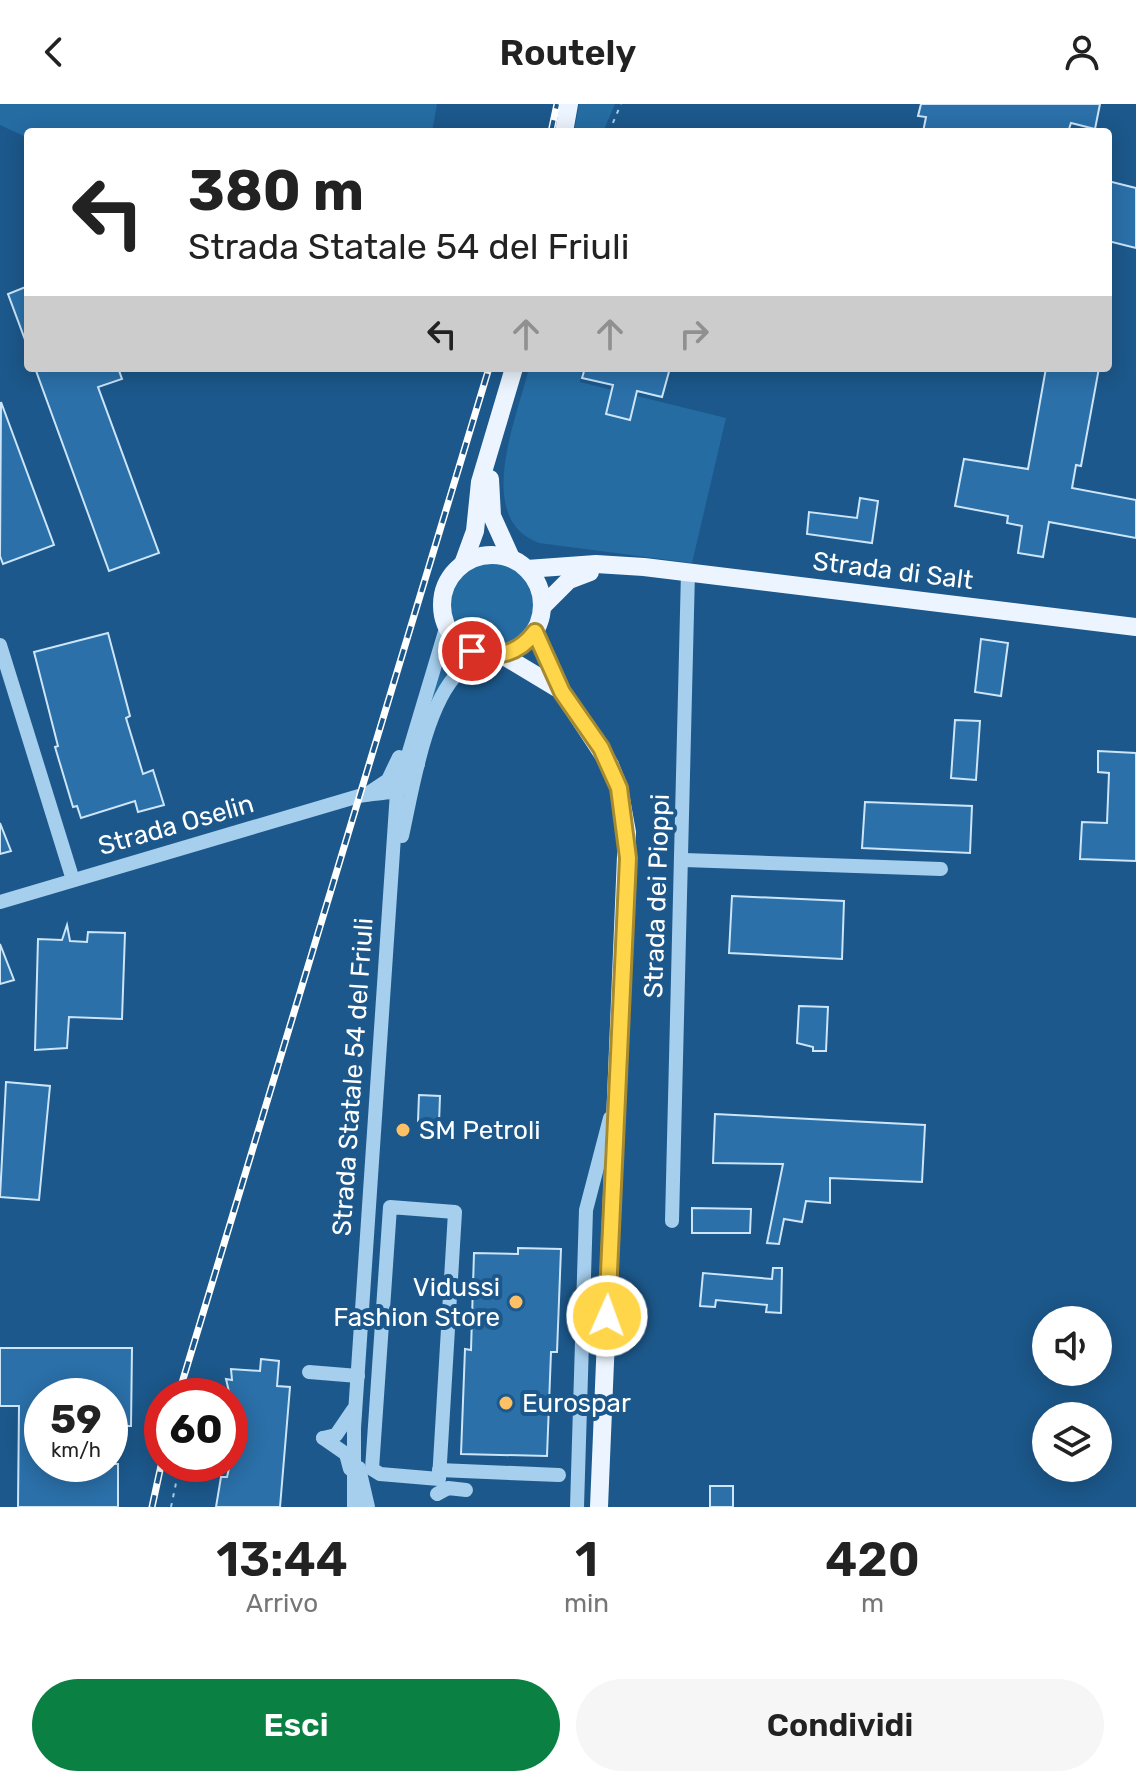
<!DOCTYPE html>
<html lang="it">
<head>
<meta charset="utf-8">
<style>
	:root { --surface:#fff; --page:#f6f6f6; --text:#222; --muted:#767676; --accent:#0b8043 }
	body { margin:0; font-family:Rubik,sans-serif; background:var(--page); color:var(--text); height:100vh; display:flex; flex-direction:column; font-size:30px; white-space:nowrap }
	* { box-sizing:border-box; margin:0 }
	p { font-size:26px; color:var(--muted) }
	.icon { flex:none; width:44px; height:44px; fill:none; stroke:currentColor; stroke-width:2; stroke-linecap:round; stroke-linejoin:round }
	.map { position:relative; height:1403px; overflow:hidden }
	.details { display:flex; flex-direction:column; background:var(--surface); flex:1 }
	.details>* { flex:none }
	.banner { position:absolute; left:24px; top:24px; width:1088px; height:244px; border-radius:8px; box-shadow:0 4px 20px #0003; background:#fff; color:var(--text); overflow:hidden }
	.fabs { position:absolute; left:1032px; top:1202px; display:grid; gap:16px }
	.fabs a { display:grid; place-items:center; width:80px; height:80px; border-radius:50%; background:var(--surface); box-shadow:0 4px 20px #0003; font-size:40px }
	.speed { position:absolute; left:24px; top:1274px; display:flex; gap:16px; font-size:40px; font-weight:700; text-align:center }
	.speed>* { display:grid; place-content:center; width:104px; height:104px; border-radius:50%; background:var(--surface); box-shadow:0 4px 20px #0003; line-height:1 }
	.speed small { font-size:20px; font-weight:400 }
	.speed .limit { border:12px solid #d22; background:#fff; color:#111 }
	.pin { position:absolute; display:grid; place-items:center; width:68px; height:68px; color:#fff; margin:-34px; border:4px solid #fff; border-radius:50%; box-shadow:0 2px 8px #0007 }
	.me { position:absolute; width:88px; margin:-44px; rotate:2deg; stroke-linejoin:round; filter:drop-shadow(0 0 6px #0008) }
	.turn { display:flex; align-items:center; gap:28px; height:168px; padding:0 32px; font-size:36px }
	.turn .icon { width:104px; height:104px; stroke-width:2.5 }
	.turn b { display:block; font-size:56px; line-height:68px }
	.lanes { display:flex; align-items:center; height:76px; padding:0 32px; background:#0003; justify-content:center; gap:40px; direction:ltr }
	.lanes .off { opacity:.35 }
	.eta { display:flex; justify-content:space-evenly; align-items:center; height:136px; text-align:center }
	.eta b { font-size:48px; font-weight:600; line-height:56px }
	.primary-button { display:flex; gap:16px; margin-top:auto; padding:16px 32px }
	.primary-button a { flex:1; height:92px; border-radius:48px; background:var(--accent); color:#fff; font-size:32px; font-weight:600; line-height:92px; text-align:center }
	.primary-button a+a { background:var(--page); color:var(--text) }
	header { display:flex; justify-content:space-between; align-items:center; height:104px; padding:0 32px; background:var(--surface); font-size:36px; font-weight:600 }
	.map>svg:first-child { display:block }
	.green { fill:#256ca3 }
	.building { fill:#2b70a9; stroke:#cce5f9; stroke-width:2 }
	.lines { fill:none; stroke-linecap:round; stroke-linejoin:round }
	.path { stroke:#a6ceed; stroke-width:2; stroke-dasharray:4 6; stroke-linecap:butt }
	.minor { stroke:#a6ceed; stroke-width:14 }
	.major { stroke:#ecf5ff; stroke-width:18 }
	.rail-casing { stroke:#fff; stroke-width:7 }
	.rail { stroke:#1c588b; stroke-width:4; stroke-dasharray:12; stroke-linecap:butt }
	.route-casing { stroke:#a68a30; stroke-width:20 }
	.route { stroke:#ffd54a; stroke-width:14 }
	.poi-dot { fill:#fdc064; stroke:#1c588b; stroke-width:3 }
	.labels { text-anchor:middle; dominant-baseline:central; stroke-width:8; stroke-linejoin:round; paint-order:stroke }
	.street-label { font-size:26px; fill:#fff; stroke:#1c588b }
	.poi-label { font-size:26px; fill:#fff; stroke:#1c588b; text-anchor:start }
</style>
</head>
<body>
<header><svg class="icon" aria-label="back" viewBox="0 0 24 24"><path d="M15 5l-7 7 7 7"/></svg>Routely<svg class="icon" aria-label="person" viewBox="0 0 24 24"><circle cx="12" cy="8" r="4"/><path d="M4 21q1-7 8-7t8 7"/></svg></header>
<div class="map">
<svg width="1136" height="1403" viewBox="0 0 1136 1403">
	<rect width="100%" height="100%" fill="#1c588b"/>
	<!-- green -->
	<g class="green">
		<polygon points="0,0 437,0 432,28 28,28 28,34 0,21"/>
		<polygon points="579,0 615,0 603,28 574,28"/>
		<path d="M529 264H582L580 278 726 314 692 459 539 439C473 415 517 314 529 264Z"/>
		<circle cx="493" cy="501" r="43"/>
		<path d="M446 539 466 554C440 574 430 609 418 638Z"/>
	</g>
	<!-- building -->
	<g class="building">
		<polygon points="921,0 1100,0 1095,25 1071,19 1068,28 923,28 926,13 918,12"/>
		<polygon points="1108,77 1136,84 1136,144 1108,137"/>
		<polygon points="28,182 28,241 27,241 8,190"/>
		<polygon points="35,264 118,264 122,275 98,283 159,449 109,467"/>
		<polygon points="585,264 670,264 662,293 637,287 630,316 606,310 613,281 582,274"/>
		<polygon points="1046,264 1099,264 1081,362 1076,361 1072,384 1136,396 1136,434 1049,418 1043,453 1018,449 1022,422 1007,419 1008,412 955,402 964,355 1028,365"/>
		<polygon points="1,298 54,441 3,460 0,452"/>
		<polygon points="860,394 878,397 872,439 807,430 809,408 857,414"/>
		<polygon points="108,529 130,612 126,614 143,670 153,666 164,701 138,708 135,697 81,714 77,702 73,703 55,643 58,642 34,548"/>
		<polygon points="981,535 1008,539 1001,592 975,588"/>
		<polygon points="955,616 980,617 976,676 951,674"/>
		<polygon points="1098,647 1136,649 1136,757 1080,755 1082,718 1107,719 1109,669 1098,668"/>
		<polygon points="865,698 972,702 970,749 862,744"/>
		<polygon points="0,719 11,747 0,750"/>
		<polygon points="732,792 844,797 842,855 729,849"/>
		<polygon points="67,821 70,837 87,838 88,828 125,829 122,915 69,913 67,944 35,946 38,835 62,836"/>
		<polygon points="0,840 14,876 0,880"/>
		<polygon points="799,902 828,903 826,947 813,947 813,943 797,939"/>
		<polygon points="6,978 50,982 39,1096 0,1093"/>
		<polygon points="419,991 440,992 439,1019 418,1017"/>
		<polygon points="715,1010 925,1021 922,1078 830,1074 830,1099 806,1097 802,1118 784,1115 779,1140 767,1139 783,1060 713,1059"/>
		<polygon points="692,1104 751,1105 750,1129 692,1129"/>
		<polygon points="518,1144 561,1145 557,1248 551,1248 547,1352 461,1350 465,1245 471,1246 474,1149 518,1150"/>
		<polygon points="773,1164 782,1164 781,1209 766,1208 767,1201 716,1196 715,1203 700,1202 703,1169 772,1175"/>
		<polygon points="0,1244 132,1244 131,1322 110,1322 110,1292 42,1292 42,1360 118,1360 118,1403 18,1403 19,1302 0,1302"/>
		<polygon points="261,1255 279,1257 277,1282 290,1283 280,1403 216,1403 221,1373 227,1373 230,1360 230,1292 226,1275 232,1276 231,1265 260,1267"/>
		<rect x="710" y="1382" width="23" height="21"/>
	</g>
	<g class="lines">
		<!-- path -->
		<g class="path">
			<polyline points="609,28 621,0"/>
			<polyline points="171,1403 180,1360"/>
		</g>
		<!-- minor -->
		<g class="minor">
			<polyline points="0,541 73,776"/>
			<polyline points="367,690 388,676 399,653"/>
			<path d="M402 732C412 687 425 601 459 568 467 560 480 556 491 551"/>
			<polyline points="684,756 941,765"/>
			<path d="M0 798 359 692C392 686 402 695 418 660"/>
			<polygon points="390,1103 455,1108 439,1375 380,1370 372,1365"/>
			<polyline points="672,1117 688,468"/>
			<polyline points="309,1268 358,1272"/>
			<polyline points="323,1334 336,1331 353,1306"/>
			<polyline points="323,1334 346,1350 350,1365"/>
			<polyline points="359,1364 368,1403"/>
			<polyline points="439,1366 559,1371"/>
			<polyline points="437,1390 448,1384 466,1386"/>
			<polyline points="354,1403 354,1324 397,688 447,521"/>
			<polyline points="577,1403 586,1106 610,1014"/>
		</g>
		<!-- major -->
		<g class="major">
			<polyline points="564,28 569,0"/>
			<polyline points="490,375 492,412 511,454"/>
			<circle cx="492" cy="501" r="50"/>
			<polyline points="463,460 475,427 480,378 514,264"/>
			<polyline points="527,465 596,460 644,463 1136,523"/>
			<polyline points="543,502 569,476 590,468"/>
			<polyline points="535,528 562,588 610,661 619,684 627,728 599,1403"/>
			<polyline points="502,551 557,584"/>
		</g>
		<defs>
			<g id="rail">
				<polyline points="551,28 557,0"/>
				<polyline points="178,1292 489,264"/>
				<polyline points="152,1403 162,1357"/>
			</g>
		</defs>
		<!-- rail casing -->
		<use href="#rail" class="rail-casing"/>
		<!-- rail -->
		<use href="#rail" class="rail"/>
	</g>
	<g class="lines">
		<defs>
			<path id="route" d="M472 547C497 556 519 549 535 528L562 588 601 644 619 684 628 754 607 1212"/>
		</defs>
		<!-- route casing -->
		<use href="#route" class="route-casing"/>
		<!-- route -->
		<use href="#route" class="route"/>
	</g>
	<!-- markers -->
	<g class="poi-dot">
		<circle cx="403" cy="1026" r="8"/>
		<circle cx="516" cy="1198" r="8"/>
		<circle cx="506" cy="1299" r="8"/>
	</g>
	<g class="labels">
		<!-- street labels -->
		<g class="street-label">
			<text transform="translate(893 467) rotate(7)">Strada di Salt</text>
			<text transform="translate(176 721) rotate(-16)">Strada Oselin</text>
			<text transform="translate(657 792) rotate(-88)">Strada dei Pioppi</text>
			<text transform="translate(353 973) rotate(-86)">Strada Statale 54 del Friuli</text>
		</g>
		<!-- poi labels -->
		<g class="poi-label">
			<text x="419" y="1026">SM Petroli</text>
			<text x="500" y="1183" text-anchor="end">Vidussi<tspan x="500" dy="30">Fashion Store</tspan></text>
			<text x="522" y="1299">Eurospar</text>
		</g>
	</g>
</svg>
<div class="fabs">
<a><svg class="icon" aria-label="sound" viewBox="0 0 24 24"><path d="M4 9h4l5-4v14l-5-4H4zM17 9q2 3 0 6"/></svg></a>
<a><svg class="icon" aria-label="layers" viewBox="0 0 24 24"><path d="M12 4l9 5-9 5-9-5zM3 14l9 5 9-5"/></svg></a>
</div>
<div class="speed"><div>59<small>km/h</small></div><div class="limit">60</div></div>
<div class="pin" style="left:472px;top:547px;background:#d93025"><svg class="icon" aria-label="arrive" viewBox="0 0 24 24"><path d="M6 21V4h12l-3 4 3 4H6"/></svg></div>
<svg class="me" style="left:607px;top:1212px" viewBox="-20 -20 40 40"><circle r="17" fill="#ffd54a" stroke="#fff" stroke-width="3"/><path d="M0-11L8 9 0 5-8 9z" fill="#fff"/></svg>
<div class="banner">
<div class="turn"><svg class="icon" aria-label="left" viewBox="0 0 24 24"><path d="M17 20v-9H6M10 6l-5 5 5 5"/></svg><div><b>380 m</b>Strada Statale 54 del Friuli</div></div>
<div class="lanes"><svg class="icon" aria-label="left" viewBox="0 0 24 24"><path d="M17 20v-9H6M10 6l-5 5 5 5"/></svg><svg class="icon off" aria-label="ahead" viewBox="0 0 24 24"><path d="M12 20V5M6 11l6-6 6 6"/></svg><svg class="icon off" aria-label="ahead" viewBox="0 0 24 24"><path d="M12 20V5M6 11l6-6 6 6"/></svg><svg class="icon off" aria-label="right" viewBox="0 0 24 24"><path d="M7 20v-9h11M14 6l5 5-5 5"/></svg></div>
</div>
</div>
<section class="details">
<div class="eta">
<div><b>13:44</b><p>Arrivo</p></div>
<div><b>1</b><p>min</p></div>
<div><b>420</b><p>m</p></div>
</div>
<div class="primary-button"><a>Esci</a><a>Condividi</a></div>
</section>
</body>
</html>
